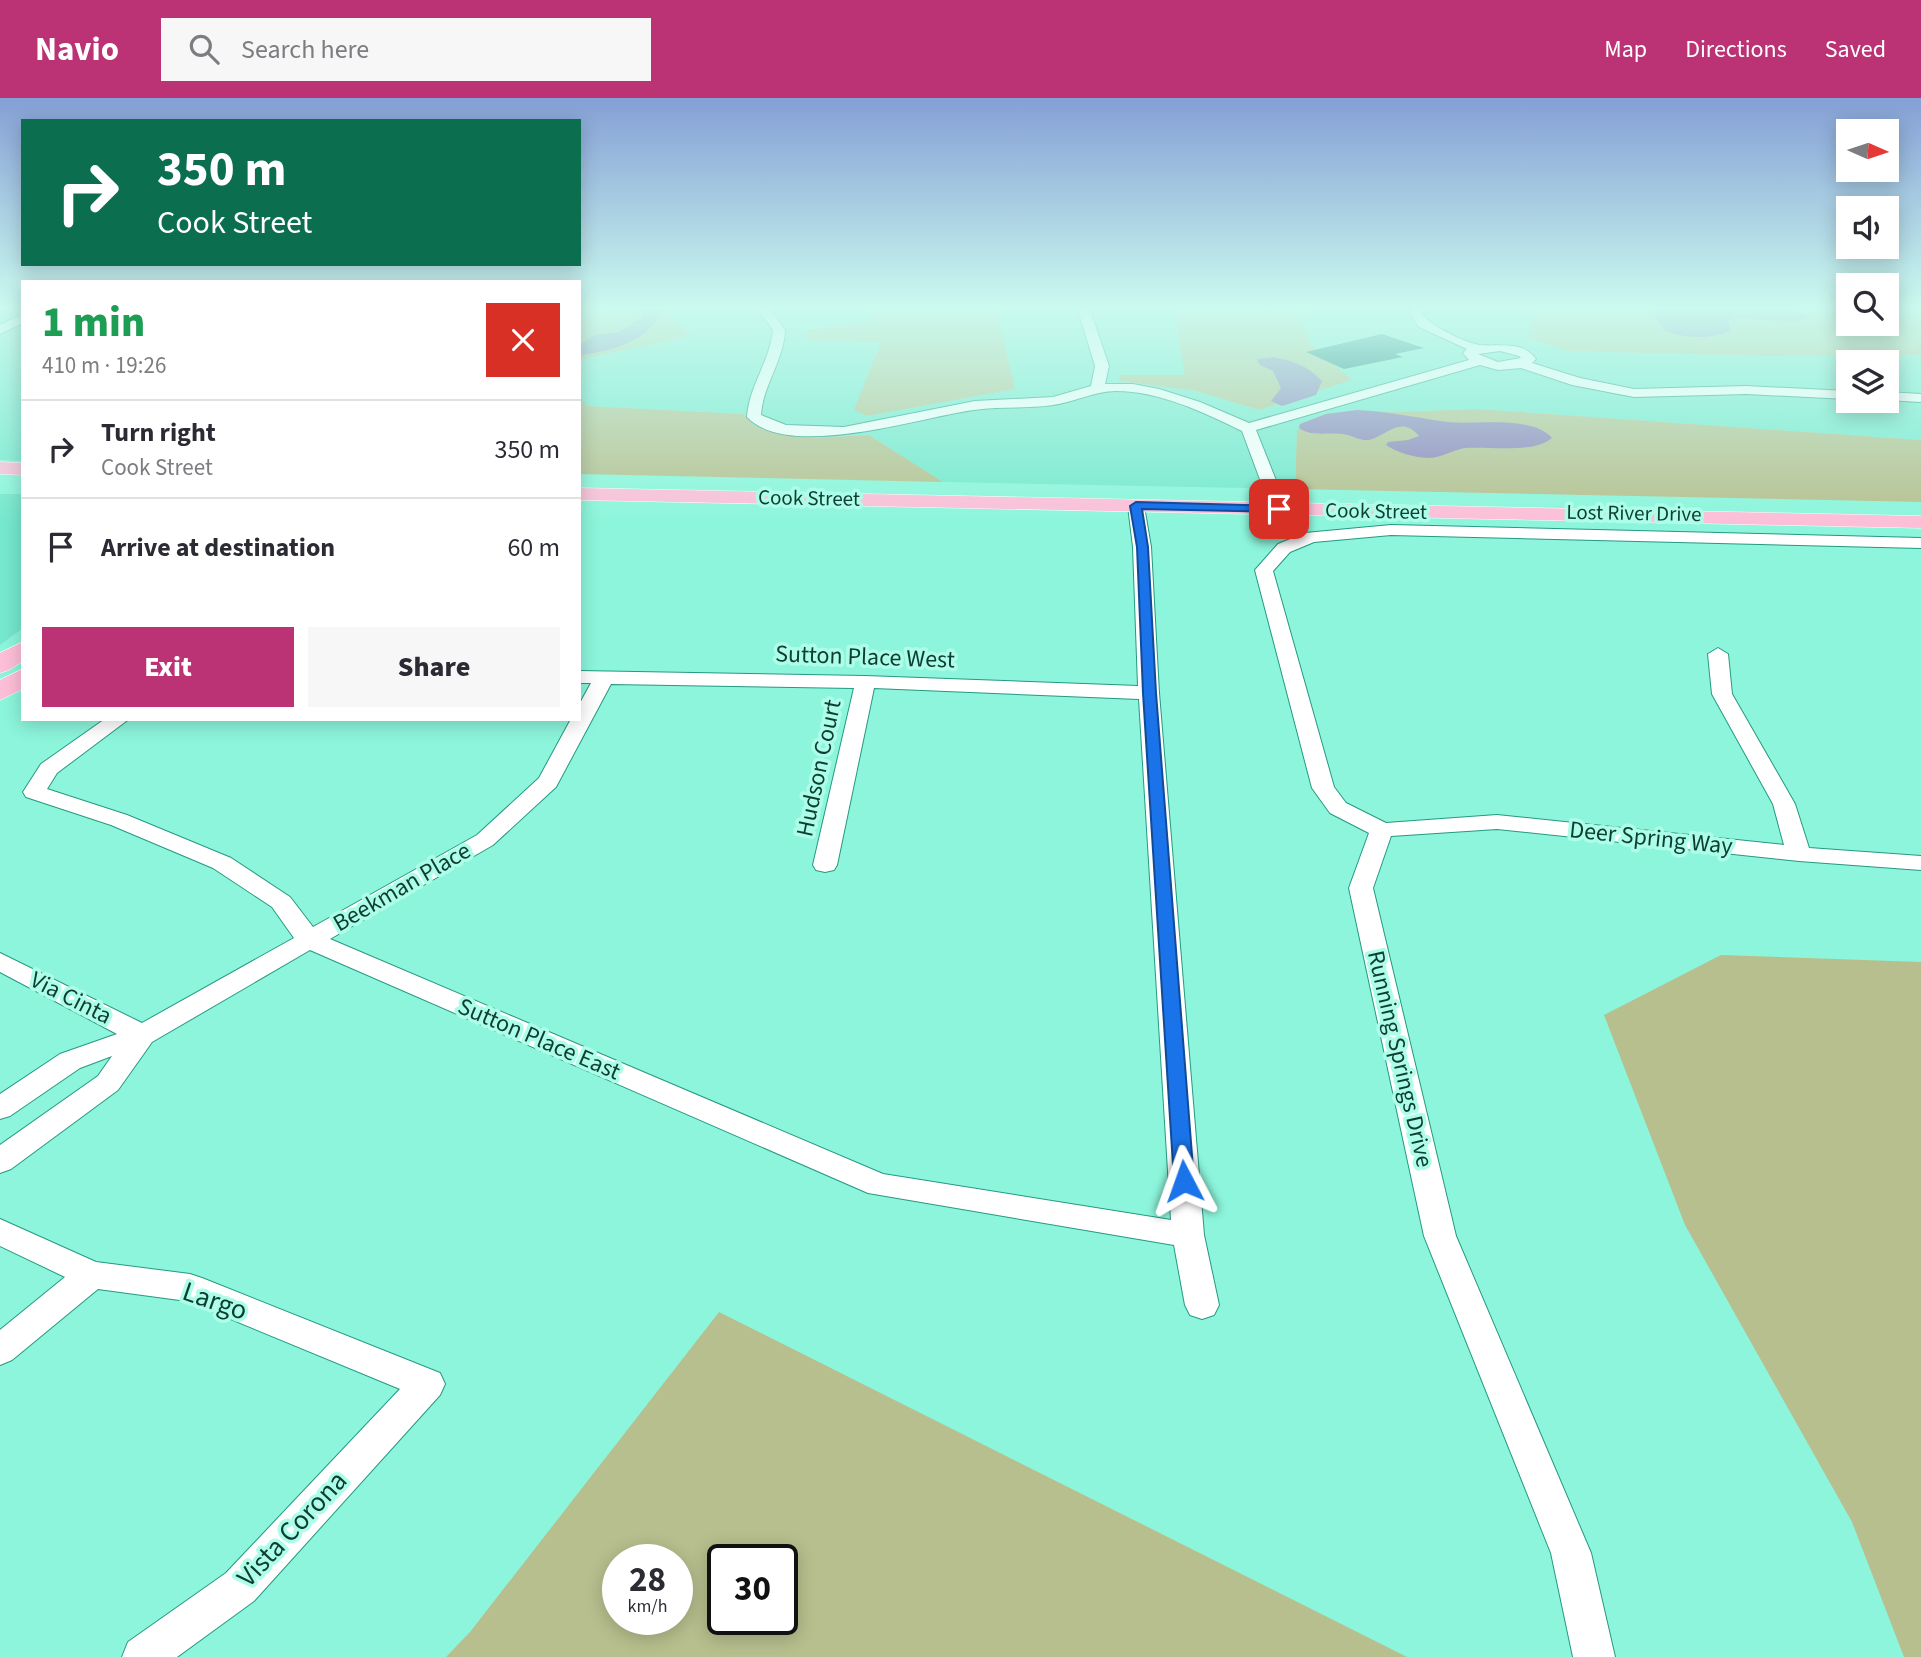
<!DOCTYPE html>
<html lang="en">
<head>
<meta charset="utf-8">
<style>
	:root { --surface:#fff; --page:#f7f7f7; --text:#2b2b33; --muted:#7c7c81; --line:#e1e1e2; --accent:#bb3374 }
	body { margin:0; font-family:"Source Sans 3",sans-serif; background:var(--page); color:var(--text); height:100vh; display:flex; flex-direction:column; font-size:26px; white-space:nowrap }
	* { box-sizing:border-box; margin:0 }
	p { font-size:23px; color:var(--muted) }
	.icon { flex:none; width:38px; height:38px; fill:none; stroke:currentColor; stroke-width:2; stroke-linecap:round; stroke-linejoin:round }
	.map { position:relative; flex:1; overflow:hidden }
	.panel { position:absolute; left:21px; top:182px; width:560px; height:441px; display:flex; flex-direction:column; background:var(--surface); border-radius:0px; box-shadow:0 4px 18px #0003 }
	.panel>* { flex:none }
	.hud { position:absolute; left:21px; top:21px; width:560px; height:147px; border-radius:0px; box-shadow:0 4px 18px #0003; background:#0b6e4f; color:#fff; overflow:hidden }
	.needle { width:46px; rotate:93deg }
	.tools { position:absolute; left:1836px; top:21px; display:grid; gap:14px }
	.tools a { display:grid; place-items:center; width:63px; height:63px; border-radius:0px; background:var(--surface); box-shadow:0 4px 18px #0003; font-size:35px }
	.speed { position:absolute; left:602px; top:1446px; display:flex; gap:14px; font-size:35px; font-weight:700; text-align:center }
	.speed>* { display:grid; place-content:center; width:91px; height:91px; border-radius:50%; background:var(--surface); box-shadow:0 4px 18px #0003; line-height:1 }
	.speed small { font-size:18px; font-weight:400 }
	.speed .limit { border:4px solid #111; border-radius:10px; background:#fff; color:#111 }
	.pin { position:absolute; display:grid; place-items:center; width:60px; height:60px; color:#fff; margin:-30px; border-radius:14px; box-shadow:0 4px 10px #0006 }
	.me { position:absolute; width:77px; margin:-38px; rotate:356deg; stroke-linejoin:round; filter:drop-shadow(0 0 5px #0008) }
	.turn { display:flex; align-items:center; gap:24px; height:147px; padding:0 21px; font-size:32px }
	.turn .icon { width:91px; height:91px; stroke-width:2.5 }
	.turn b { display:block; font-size:49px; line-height:60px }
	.round { display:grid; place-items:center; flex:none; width:74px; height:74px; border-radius:0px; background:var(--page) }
	.headline { display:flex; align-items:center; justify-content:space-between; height:119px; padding:0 21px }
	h1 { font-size:42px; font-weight:800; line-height:52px; color:#1e9e55 }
	.action { display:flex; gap:14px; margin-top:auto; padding:14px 21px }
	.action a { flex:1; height:80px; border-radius:0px; background:var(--accent); color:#fff; font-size:28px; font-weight:800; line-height:80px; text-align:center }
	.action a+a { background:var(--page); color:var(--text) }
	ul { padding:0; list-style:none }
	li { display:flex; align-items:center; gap:21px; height:98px; padding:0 21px; border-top:2px solid var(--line) }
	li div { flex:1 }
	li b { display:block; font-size:26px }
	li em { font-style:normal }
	header { display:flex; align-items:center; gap:42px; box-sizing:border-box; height:98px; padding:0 35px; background:var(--accent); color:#fff }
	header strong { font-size:33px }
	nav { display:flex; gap:38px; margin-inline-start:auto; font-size:24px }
	.search { width:490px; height:63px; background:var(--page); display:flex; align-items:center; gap:18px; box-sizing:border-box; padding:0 24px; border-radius:0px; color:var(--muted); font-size:26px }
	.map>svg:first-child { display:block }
	.built { fill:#75e8cd; fill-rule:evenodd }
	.green { fill:#b7bf8e; fill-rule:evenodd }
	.water { fill:#8e80b8 }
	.building { fill:#0b7475 }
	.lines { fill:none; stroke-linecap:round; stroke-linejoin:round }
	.minor-casing { stroke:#259982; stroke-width:2 }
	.major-casing { stroke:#fff; stroke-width:1 }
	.minor { fill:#fff; fill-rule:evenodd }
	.major { fill:#fdbed7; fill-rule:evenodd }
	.route { fill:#1a73e8; stroke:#114b97; stroke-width:2 }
	.labels { text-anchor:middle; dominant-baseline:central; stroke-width:7; stroke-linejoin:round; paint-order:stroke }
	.far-street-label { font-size:21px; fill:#0e3d33; stroke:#adfee8 }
	.street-label { font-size:24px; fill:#0e3d33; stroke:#adfee8 }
	.near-street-label { font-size:28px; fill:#0e3d33; stroke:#adfee8 }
</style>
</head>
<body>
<header>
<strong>Navio</strong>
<div class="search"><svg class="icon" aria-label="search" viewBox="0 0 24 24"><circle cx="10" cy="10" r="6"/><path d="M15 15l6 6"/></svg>Search here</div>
<nav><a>Map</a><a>Directions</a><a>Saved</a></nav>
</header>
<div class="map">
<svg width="1921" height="1559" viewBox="0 0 1921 1559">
	<rect width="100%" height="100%" fill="#8cf5db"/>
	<!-- built -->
	<g class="built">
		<polygon points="0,209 23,209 23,363 0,362"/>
		<path d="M664 209H861L873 223 806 231V242L881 244 855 312 867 318 1014 291 998 218 1010 210 1173 209 1186 277H1120L1119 283 1196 293 1259 312 1351 282 1310 246 1302 219 1330 209H1533L1528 240 1569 253 1761 258 1921 257V342L1478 311 1336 316 1297 332 1295 391 943 384 869 337 809 340 754 327 744 316 586 308 579 298V262L691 238ZM1848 264H1886V303H1848Z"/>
		<polygon points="0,396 23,396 23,530 0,547"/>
	</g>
	<!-- green -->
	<g class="green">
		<polygon points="579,209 664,209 691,238 579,262"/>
		<polygon points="861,209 1021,209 1010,210 998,218 1015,291 867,318 854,312 881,244 806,242 806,232 873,223"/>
		<polygon points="1173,209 1330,209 1302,220 1310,246 1352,282 1259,312 1196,293 1119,283 1119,277 1185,277"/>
		<polygon points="1533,209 1848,209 1848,226 1886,226 1887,209 1921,209 1921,257 1761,258 1568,253 1528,240"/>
		<polygon points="579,298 587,308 744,316 754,327 809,340 869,337 943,384 579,376"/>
		<polygon points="1478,311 1921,342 1921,404 1295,391 1297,332 1336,316"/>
		<polygon points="1721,857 1921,864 1921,1559 1904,1559 1852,1424 1685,1127 1604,917"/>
		<path d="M719 1214 1407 1559H446L470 1534ZM618 1461H677V1521H618ZM723 1461H782V1521H723Z"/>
	</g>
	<!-- water -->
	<g class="water">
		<path d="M601 209H661L662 210C651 244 612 252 579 258V247L595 237 618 234 643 219 642 213 599 212Z"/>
		<path d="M1657 209H1782L1810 219 1794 224 1736 220 1728 223 1731 233C1709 241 1688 241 1665 233L1651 212Z"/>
		<path d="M1273 259C1293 263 1307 267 1322 283L1316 297 1282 308 1271 303 1281 290 1273 273 1260 267 1257 261Z"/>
		<path d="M1357 312C1388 313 1417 320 1448 324 1476 327 1532 317 1552 340 1534 356 1488 348 1465 350 1452 352 1442 360 1428 360 1413 359 1398 355 1386 347L1388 344 1408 342 1419 338C1401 316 1385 339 1369 342 1360 343 1352 337 1342 336 1327 334 1312 339 1299 330L1300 326 1326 316Z"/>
	</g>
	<!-- building -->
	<polygon class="building" points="1382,236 1424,250 1395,256 1403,259 1344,271 1306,254"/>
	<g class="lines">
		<defs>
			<g id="minor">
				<path d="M756 209H768L785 232C784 262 763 287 761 317L786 327 844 329 975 303 1053 299 1091 288 1095 268 1077 209H1089L1109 268 1105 286H1133L1159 291 1200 304 1249 325 1469 262 1463 255 1467 251 1419 229 1410 216 1413 209H1425L1422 216C1431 228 1465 245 1480 247 1500 249 1522 242 1536 261L1532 265 1580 280 1634 291 1746 288 1848 293V301L1746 296 1634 299 1572 287 1521 270 1498 272 1480 267 1256 332 1281 395 1273 400 1265 395 1242 333C1203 314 1159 293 1116 293 1094 293 1075 304 1053 307 1027 311 1000 308 974 312 920 319 789 363 747 319 749 288 770 263 773 232ZM1500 253 1519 258 1521 260 1498 264 1478 256Z"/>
				<polygon points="23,216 23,225 0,236 0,227"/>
				<polygon points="1886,294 1921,296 1921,304 1886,302"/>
				<path d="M1136 403 1144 408 1151 449 1159 595 1204 1137 1219 1207 1214 1217 1202 1221 1190 1217 1185 1207 1174 1147 868 1095 310 852 152 944 118 992 11 1071 0 1075V1047L98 978 112 958 80 970 10 1018 0 1021V996L60 956 117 936 0 874V855L142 925 294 840 272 809 213 770 111 727 26 699 23 694 41 666 105 621H129L57 675 47 691 127 717 231 760 290 799 313 829 477 737 539 680 571 621H579V607L591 585H579V573L865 578 1138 588 1133 449 1128 408ZM611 586 854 590 813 767 816 772 825 774 834 772 837 767 874 590 1139 601 1171 1122 883 1076 330 841 493 747 556 689Z"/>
				<polygon points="1391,427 1921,440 1921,450 1391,437 1314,444 1290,454 1273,473 1334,689 1346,705 1386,725 1497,717 1784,747 1773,706 1712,596 1708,556 1718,550 1728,556 1732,596 1795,706 1809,750 1921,758 1921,772 1799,763 1497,731 1391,738 1373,790 1456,1138 1591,1455 1615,1559 1573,1559 1551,1455 1424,1138 1349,790 1369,735 1330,715 1312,690 1255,472 1278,446 1305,435"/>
				<polygon points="0,1121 96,1164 190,1176 202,1180 440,1275 445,1286 440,1297 254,1503 177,1559 122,1559 128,1544 226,1475 400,1291 187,1203 98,1191 12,1262 0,1267 0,1232 65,1179 0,1148"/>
			</g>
			<g id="major">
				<polygon points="0,364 23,365 23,377 0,376"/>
				<polygon points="579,390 1921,418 1921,430 579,402"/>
				<polygon points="23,544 23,563 9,572 0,575 0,555"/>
				<polygon points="23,571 23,591 0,602 0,582"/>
			</g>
		</defs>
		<!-- minor casing -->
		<use href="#minor" class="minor-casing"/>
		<!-- major casing -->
		<use href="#major" class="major-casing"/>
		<!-- minor -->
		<use href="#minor" class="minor"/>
		<!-- major -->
		<use href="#major" class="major"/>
	</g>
	<!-- sky -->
	<linearGradient id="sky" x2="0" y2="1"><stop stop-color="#849fd5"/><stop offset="0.49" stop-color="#cbfaef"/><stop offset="1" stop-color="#cbfaef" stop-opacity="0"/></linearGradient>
	<rect width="1921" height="427" fill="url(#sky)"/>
	<!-- route -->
	<polygon class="route" points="1136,404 1279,408 1285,411 1279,414 1142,411 1148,449 1156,595 1194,1083 1191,1088 1184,1091 1177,1088 1174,1083 1143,595 1137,449 1130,408"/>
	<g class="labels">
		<!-- far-street labels -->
		<g class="far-street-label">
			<text transform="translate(809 400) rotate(1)">Cook Street</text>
			<text transform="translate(1376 413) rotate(1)">Cook Street</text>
			<text transform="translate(1634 415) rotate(1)">Lost River Drive</text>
		</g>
		<!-- street labels -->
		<g class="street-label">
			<text transform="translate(865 559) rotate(2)">Sutton Place West</text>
			<text transform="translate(819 670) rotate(-78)">Hudson Court</text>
			<text transform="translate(1651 740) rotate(6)">Deer Spring Way</text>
			<text transform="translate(402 789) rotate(-30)">Beekman Place</text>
			<text transform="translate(71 900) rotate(27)">Via Cinta</text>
			<text transform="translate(539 941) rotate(23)">Sutton Place East</text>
			<text transform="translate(1400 961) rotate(77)">Running Springs Drive</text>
		</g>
		<!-- near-street labels -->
		<g class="near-street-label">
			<text transform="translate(215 1203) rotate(19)">Largo</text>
			<text transform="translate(292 1431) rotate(-47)">Vista Corona</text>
		</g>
	</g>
</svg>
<div class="tools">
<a><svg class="needle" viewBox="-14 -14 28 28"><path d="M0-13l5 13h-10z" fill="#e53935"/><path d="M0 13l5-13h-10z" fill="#7c7c81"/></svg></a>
<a><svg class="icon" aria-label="sound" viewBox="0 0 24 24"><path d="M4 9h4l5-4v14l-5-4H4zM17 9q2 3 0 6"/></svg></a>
<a><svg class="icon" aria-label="search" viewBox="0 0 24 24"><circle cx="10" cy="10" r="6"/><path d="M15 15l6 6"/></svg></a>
<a><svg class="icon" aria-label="layers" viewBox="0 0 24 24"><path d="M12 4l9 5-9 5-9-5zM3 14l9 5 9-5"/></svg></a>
</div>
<div class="speed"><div>28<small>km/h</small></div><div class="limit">30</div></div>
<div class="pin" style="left:1279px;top:411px;background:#d93025"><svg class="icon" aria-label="arrive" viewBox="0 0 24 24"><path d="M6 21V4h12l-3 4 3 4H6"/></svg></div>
<svg class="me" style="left:1184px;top:1083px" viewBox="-20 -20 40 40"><path d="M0-17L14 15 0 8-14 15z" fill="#1a73e8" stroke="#fff" stroke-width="4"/></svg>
<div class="hud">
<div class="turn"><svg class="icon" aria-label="right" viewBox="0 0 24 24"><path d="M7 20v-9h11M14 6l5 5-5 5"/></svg><div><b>350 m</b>Cook Street</div></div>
</div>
<section class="panel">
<div class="headline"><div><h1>1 min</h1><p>410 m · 19:26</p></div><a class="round" style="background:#d93025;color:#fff"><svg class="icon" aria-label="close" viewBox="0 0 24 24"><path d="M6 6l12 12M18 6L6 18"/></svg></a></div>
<ul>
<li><svg class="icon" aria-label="right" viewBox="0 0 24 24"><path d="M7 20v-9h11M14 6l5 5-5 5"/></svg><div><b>Turn right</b><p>Cook Street</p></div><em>350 m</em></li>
<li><svg class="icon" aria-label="arrive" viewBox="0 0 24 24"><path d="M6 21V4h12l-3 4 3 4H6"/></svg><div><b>Arrive at destination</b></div><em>60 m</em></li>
</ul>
<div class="action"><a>Exit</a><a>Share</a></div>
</section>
</div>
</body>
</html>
